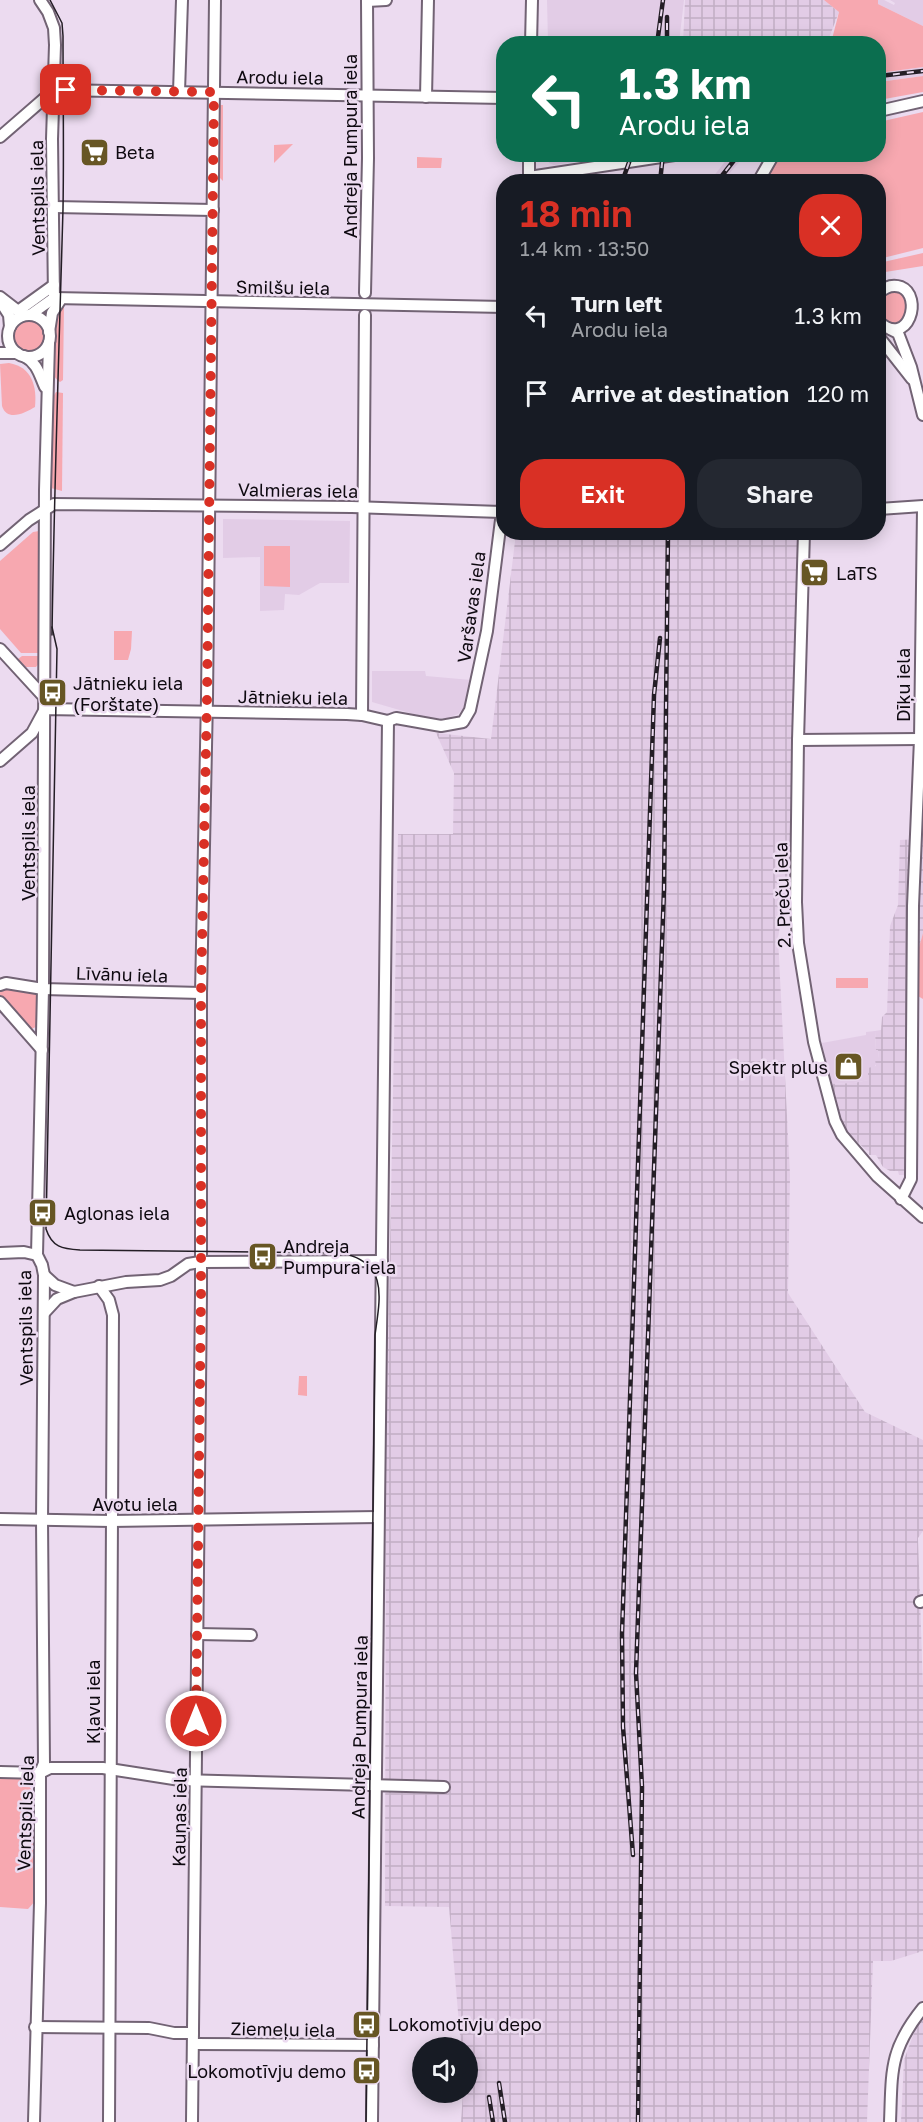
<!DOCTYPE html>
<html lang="en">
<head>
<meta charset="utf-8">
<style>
	:root { --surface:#171b24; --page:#242831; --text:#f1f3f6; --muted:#9ea1a6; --accent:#d93025 }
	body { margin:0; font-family:"Golos Text",sans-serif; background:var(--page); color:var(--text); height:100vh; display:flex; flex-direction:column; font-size:22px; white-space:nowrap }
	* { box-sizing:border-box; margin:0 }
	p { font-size:20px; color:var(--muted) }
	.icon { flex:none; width:33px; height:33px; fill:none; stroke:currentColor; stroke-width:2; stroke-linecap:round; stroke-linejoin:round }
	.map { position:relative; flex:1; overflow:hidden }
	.sheet { position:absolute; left:496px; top:174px; width:390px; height:366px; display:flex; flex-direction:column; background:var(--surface); border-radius:24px; box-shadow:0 3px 15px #0003 }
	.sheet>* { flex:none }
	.banner { position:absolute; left:496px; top:36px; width:390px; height:126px; border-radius:24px; box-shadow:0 3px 15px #0003; background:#0b6e4f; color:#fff; overflow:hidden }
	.fabs { position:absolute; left:412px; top:2037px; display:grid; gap:12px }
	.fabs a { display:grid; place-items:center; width:66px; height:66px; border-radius:50%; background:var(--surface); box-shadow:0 3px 15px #0003; font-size:30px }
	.pin { position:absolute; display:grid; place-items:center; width:51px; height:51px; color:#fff; margin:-26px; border-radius:12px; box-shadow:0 3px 9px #0006 }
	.me { position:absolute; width:66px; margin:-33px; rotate:0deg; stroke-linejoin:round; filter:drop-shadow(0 0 4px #0008) }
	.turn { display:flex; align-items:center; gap:21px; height:126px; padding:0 24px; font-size:27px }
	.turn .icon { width:78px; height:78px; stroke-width:2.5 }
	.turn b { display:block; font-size:42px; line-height:51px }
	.round { display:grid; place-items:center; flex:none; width:63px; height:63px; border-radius:24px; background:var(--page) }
	.head { display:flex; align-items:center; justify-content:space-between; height:102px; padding:0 24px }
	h1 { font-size:36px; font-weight:600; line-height:45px; color:var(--accent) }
	.cta { display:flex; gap:12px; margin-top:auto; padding:12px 24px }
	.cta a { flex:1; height:69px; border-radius:24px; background:var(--accent); color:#fff; font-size:24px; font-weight:600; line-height:69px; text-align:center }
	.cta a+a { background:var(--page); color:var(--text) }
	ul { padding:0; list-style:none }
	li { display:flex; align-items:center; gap:18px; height:78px; padding:0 24px }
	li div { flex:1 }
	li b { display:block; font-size:22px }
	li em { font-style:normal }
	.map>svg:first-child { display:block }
	.built { fill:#e2cce6 }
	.industrial { fill:url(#industrial-grid) }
	.green { fill:#f7a8b0 }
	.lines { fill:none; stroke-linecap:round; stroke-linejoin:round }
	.minor-casing { stroke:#726374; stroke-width:14 }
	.minor { stroke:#fff; stroke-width:10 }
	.tram { stroke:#241e26; stroke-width:1.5 }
	.rail-casing { stroke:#241e26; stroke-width:4.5 }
	.rail { stroke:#ecdbf0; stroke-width:2; stroke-dasharray:7; stroke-linecap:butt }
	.route { stroke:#d93025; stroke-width:10; stroke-dasharray:0 18 }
	.labels { text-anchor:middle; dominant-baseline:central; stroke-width:5; stroke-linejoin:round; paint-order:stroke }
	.street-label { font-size:18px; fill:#0e0910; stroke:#ecdbf0 }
	.poi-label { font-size:18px; fill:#0e0910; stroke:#ecdbf0; text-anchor:start }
</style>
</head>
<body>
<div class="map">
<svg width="923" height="2122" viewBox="0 0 923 2122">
	<defs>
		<pattern id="industrial-grid" width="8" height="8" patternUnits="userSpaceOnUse" patternTransform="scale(1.5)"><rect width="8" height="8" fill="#e2cce6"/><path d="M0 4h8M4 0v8" fill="none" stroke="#c1aec4"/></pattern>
	</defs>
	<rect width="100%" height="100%" fill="#ecdbf0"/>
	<!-- built -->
	<g class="built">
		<polygon points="547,0 684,0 679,43 548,43"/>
		<polygon points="870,0 884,0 894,5 895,3 890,0 923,0 923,26"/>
		<polygon points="923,67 923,76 879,82 879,73"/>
		<polygon points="547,154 619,154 619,155 612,157 554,165 549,163"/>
		<polygon points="730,155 745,155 723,181 710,181"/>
		<polygon points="223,519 350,521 349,583 320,583 299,595 285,594 284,610 260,611 260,557 223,558"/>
		<polygon points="372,671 425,671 426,676 471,680 463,709 458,714 447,718 427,718 372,702"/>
		<polygon points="875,1031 876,1050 878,1050 879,1058 868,1080 854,1083 830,1084 822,1043 866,1035 866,1032"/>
	</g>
	<!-- industrial -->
	<g class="industrial">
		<polygon points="685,0 824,0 839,12 827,43 683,44"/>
		<polygon points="516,533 798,533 793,846 778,938 790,1175 788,1293 865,1412 923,1440 923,1531 918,1538 923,1688 923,1951 891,1961 873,1961 867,2122 461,2122 463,2093 468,2092 468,2048 461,2047 449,1907 385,1906 386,1455 398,834 453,834 454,773 436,733 491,739"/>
		<polygon points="923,781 923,933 916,958 913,1175 899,1175 898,1171 890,1171 883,1167 876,1155 869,1155 869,1151 866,1150 846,1131 837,1110 830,1084 854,1083 868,1080 868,1068 876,1066 875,1059 879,1058 878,1050 876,1050 875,1031 881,1030 882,1017 887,1012 890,926 898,905 900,840 920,839"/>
		<polygon points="923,2020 923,2122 901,2122 904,2060 915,2030"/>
	</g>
	<!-- green -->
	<g class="green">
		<polygon points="824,0 878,0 878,4 923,26 923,67 879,73 879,44 831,43 839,12"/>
		<polygon points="923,76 923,92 879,100 879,82"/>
		<polygon points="92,95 199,98 199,99 93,97"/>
		<polygon points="220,105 223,105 223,181 220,178 219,170"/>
		<polygon points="923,112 923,248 879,259 879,182 764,182 770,170 782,155 879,154 879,122"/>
		<polygon points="293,144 274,163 274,145"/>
		<polygon points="417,157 442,158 441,168 417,168"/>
		<polygon points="923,253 923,266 879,273 879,263"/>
		<path d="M900 290 914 309 897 326C878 319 879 319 879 299L888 291Z"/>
		<path d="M64 306 63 380 60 382C48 375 52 353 54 342 56 335 53 329 54 322 55 318 58 313 59 309Z"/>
		<circle cx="29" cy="336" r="15"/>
		<path d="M9 363C32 367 37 386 35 407 25 413 7 422 2 406L0 364Z"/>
		<polygon points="56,392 63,393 62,491 51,488 53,397"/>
		<polygon points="39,531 42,535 41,653 21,653 0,629 0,561 33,532"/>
		<polygon points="264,546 290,546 290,587 264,586"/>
		<polygon points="114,631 132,631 131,649 128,660 114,660"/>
		<polygon points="22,656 41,656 40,662 36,667 26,667 18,659"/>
		<polygon points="923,933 923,999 916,995 916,958"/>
		<rect x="836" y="978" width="32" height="10"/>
		<polygon points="2,988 12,988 36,993 38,1021 36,1027 31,1029 27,1027 0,996 0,989"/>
		<polygon points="299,1376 307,1376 307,1396 298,1395"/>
		<polygon points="0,1778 24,1779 36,1796 36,1900 28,1909 0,1907"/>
	</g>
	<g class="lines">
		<defs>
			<g id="minor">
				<polyline points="40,0 48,12 54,28 55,45 52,139 54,298"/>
				<polyline points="367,1 386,0"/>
				<polyline points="531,44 532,0"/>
				<polyline points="179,92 182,0"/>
				<polyline points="426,97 428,0"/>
				<polyline points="879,111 923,101"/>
				<polyline points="0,137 54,90 504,98"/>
				<polyline points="529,177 681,154"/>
				<polyline points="529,182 529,154"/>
				<polyline points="758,182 774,154"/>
				<polyline points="54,207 213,210"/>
				<polyline points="365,293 368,158 367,0"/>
				<path d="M879 293C885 287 892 284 901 287 923 296 909 348 879 322"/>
				<polyline points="0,297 22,314"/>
				<polyline points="54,298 504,307"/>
				<polyline points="0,301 9,315 10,327"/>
				<polyline points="18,311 54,285"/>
				<polyline points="30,315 54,298"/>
				<circle cx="29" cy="336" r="21"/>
				<polyline points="890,329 898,333 911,367 923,415"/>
				<polyline points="49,332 52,313 61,299"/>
				<polyline points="879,337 912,379"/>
				<polyline points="0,353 17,353"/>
				<path d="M24 356C38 364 39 374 45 387"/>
				<polyline points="879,509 923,506"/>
				<polyline points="804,532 798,740 796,902 798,943 814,1042 835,1121 842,1135 877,1176 923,1217"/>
				<polyline points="0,545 29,520 54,504 352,507 501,512"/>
				<polyline points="0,649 45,698"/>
				<polyline points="362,715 365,315"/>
				<polyline points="798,740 920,739"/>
				<polyline points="0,761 32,733 45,709 347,714 362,715 388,721 396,718 441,726 463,722 470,710 487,631 504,496"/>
				<polyline points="0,985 6,983 43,989 201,993"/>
				<polyline points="0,1002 42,1050"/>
				<polyline points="901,1199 911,1179 913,906 920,739 923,509"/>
				<polyline points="0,1253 24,1252 37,1255"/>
				<polyline points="44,1275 55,1285 74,1292"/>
				<polyline points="99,1286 109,1300 113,1315 109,2122"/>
				<polyline points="44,1313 57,1299 74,1292 126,1282 160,1280 171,1276 188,1264 200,1262 382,1261"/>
				<polyline points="0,1519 111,1521 378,1517"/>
				<polyline points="920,1602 923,1601"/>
				<polyline points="197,1634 251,1635"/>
				<polyline points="0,1772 40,1773 50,1768 103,1768 180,1780 444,1787"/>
				<polyline points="35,2027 149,2028 174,2033 193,2033"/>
				<polyline points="193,2044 373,2045"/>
				<polyline points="34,2122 40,1903 40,1773 44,1763 42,1520 44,1275 42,1265 37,1255 43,989 45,490 49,343"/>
				<polyline points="192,2122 201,1294 201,993 207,698 215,0"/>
				<polyline points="372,2122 388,721"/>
				<path d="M890 2122C892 2071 889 2050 923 2008"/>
			</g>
		</defs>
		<!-- minor casing -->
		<use href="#minor" class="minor-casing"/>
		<!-- minor -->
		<use href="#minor" class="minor"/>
		<!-- tram -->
		<g class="tram">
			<path d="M50 0 62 23 63 36C63 94 64 151 63 209 59 351 54 493 52 635"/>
			<path d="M52 627 57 649 46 1229C52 1247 62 1249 80 1250L341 1253C389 1262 380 1298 375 1335L366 2122"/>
		</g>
		<defs>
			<g id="rail">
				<polyline points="657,44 663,0"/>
				<polyline points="667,44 667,17"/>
				<polyline points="879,76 923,71"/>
				<polyline points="622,182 632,154"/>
				<polyline points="660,182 663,154"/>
				<polyline points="717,182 739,154"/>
				<polyline points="633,1855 623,1727 622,1634 654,695 660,638"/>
				<polyline points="499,2083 505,2122"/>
				<polyline points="489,2097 493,2122"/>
				<polyline points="638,2122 642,1787 636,1673 664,889 668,532"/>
			</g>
		</defs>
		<!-- rail casing -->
		<use href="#rail" class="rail-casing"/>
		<!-- rail -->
		<use href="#rail" class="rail"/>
	</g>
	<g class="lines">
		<!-- route -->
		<polyline class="route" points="66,90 214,92 207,698 201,993 201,1294 196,1721"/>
	</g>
	<!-- icons -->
	<defs>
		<symbol id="supermarket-square" viewBox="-11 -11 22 22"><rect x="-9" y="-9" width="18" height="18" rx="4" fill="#675624" stroke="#ecdbf0"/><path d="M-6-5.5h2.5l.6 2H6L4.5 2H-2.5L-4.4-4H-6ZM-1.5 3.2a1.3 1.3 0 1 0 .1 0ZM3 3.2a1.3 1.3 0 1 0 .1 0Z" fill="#fff"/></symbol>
		<symbol id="bus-square" viewBox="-11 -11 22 22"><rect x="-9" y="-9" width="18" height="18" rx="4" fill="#675624" stroke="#ecdbf0"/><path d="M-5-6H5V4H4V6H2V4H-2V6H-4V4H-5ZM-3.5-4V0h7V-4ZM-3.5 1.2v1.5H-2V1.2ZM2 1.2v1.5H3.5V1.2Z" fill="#fff"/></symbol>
		<symbol id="shop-square" viewBox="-11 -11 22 22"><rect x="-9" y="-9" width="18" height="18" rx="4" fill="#675624" stroke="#ecdbf0"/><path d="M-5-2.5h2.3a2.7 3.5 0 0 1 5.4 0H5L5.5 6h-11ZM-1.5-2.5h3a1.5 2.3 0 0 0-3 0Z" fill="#fff"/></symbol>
	</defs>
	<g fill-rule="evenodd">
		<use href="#supermarket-square" x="78" y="136" width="33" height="33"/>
		<use href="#supermarket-square" x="798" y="556" width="33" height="33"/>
		<use href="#bus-square" x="36" y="676" width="33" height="33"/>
		<use href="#shop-square" x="832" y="1050" width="33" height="33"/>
		<use href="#bus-square" x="26" y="1196" width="33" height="33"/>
		<use href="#bus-square" x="246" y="1240" width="33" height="33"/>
		<use href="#bus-square" x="350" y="2008" width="33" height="33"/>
		<use href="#bus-square" x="350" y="2054" width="33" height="33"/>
	</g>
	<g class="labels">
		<!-- street labels -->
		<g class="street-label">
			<text transform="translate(280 77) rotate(1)">Arodu iela</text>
			<text transform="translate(350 146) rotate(-90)">Andreja Pumpura iela</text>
			<text transform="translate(37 198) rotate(-91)">Ventspils iela</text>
			<text transform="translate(283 287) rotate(1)">Smilšu iela</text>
			<text transform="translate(298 490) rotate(1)">Valmieras iela</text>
			<text transform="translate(471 607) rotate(-82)">Varšavas iela</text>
			<text transform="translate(903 685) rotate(-90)">Dīķu iela</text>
			<text transform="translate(293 697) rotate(1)">Jātnieku iela</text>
			<text transform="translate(28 843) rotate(-90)">Ventspils iela</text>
			<text transform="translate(782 895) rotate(-92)">2. Preču iela</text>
			<text transform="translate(122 974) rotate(2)">Līvānu iela</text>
			<text transform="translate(25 1328) rotate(-91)">Ventspils iela</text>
			<text x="135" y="1504">Avotu iela</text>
			<text transform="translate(93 1702) rotate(-90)">Kļavu iela</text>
			<text transform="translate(359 1727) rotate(-89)">Andreja Pumpura iela</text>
			<text transform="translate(25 1813) rotate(-88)">Ventspils iela</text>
			<text transform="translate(179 1817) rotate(-89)">Kauņas iela</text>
			<text transform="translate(283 2029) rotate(1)">Ziemeļu iela</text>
		</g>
		<!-- poi labels -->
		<g class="poi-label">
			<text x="115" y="152">Beta</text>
			<text x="836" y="573">LaTS</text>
			<text x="73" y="683">Jātnieku iela<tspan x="73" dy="21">(Forštate)</tspan></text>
			<text x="828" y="1067" text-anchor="end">Spektr plus</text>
			<text x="64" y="1213">Aglonas iela</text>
			<text x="283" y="1246">Andreja<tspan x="283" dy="21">Pumpura iela</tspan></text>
			<text x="388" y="2024">Lokomotīvju depo</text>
			<text x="346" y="2071" text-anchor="end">Lokomotīvju demo</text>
		</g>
	</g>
</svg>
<div class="fabs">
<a><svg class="icon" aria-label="sound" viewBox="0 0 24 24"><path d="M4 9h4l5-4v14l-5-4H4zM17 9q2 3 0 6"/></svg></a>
</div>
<div class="pin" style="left:66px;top:90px;background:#d93025"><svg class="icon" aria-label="arrive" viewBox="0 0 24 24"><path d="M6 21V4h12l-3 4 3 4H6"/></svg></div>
<svg class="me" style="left:196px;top:1721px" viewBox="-20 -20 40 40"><circle r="17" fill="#d93025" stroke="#fff" stroke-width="3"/><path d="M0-11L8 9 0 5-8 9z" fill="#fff"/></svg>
<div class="banner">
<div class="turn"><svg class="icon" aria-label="left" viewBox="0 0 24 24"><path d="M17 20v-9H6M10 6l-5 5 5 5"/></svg><div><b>1.3 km</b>Arodu iela</div></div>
</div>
<section class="sheet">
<div class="head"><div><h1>18 min</h1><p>1.4 km · 13:50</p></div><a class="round" style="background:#d93025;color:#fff"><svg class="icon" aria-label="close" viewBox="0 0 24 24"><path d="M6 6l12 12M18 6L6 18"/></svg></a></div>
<ul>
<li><svg class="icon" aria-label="left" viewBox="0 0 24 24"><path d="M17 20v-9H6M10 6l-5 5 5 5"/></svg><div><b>Turn left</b><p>Arodu iela</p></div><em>1.3 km</em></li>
<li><svg class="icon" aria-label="arrive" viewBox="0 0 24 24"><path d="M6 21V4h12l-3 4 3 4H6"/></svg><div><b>Arrive at destination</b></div><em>120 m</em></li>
</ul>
<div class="cta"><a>Exit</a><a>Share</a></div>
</section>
</div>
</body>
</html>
